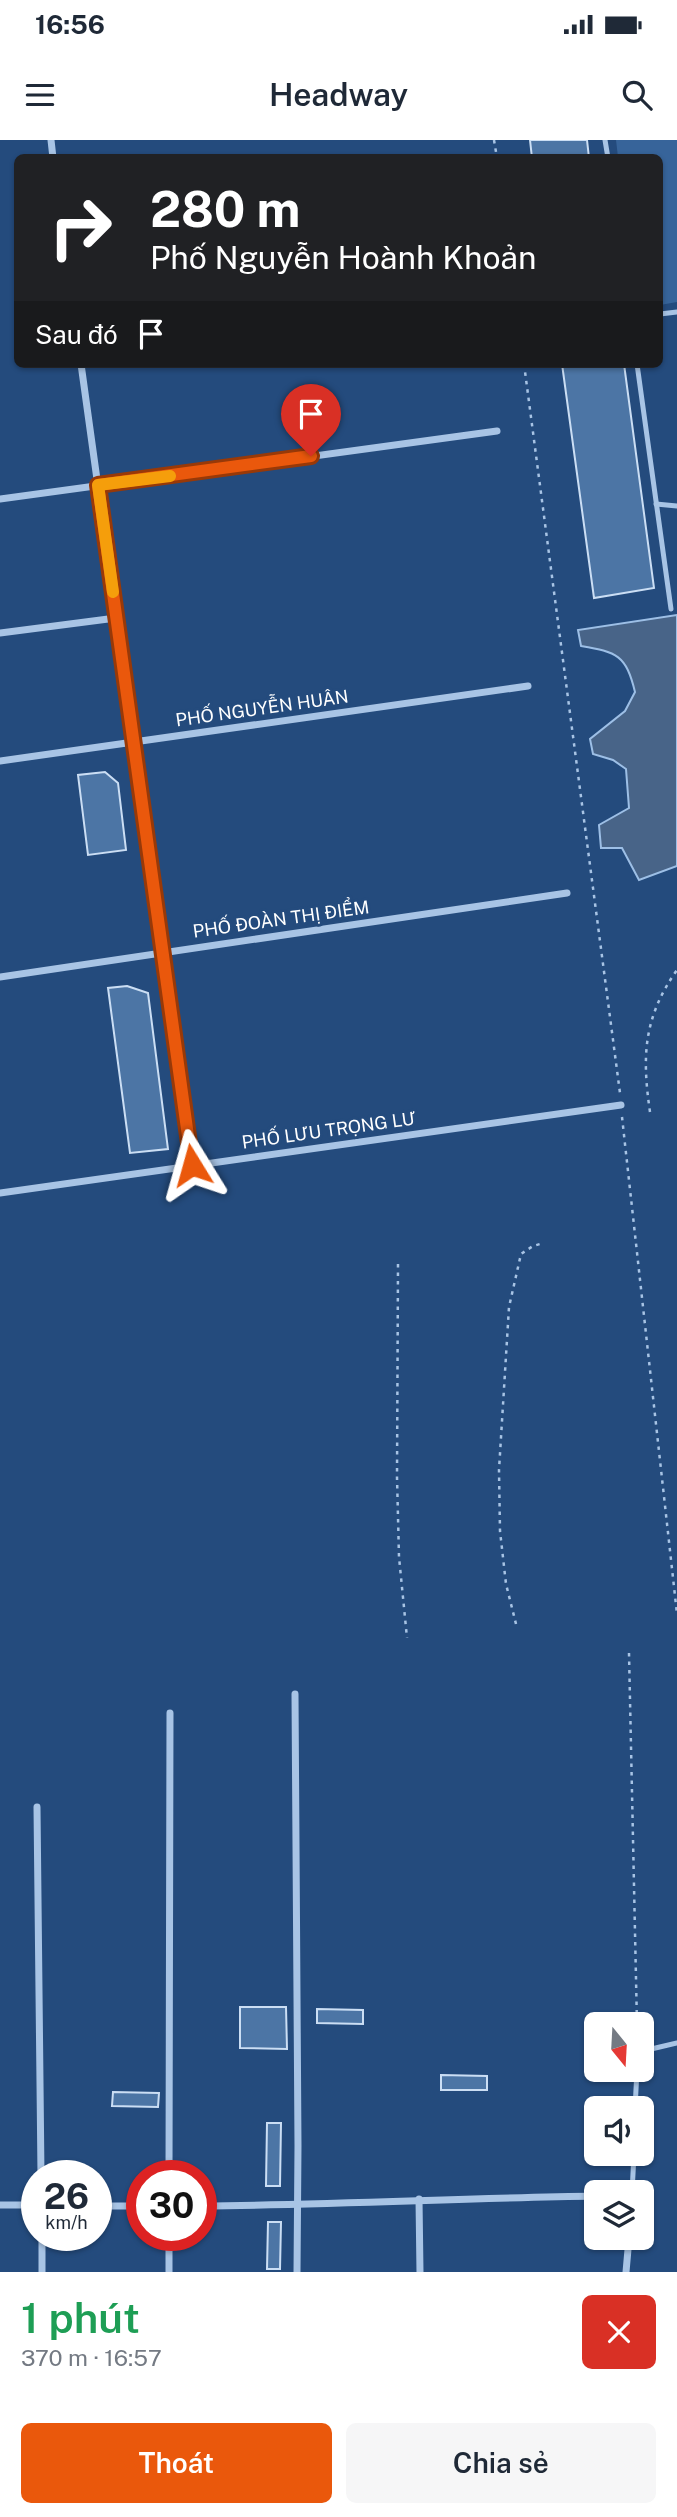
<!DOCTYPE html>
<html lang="vi">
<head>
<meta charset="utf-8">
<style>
	:root { --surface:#fff; --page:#f6f6f7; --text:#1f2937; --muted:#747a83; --accent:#ea580c }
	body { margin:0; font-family:"Public Sans",sans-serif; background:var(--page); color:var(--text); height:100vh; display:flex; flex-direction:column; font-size:26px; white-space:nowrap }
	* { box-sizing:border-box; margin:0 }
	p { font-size:23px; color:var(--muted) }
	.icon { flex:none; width:38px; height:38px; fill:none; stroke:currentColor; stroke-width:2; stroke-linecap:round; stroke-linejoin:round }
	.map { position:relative; height:2132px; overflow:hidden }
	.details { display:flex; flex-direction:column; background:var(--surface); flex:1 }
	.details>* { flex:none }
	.hud { position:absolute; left:14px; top:14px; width:649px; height:214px; border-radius:10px; box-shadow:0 2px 5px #0004; background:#202124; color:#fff; overflow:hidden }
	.needle { width:46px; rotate:162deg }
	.controls { position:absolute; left:584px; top:1872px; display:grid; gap:14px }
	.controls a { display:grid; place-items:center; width:70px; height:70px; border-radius:10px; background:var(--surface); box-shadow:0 2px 5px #0004; font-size:35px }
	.speed { position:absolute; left:21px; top:2020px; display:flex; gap:14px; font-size:35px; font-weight:700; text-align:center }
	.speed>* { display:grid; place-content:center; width:91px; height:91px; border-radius:50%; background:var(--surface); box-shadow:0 2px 5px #0004; line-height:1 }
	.speed small { font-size:18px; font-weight:400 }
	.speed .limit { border:10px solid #d22; background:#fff; color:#111 }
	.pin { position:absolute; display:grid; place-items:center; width:60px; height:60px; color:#fff; margin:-72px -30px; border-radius:50% 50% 50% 0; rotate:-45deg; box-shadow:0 0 7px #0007 }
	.pin .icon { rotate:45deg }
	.me { position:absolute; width:77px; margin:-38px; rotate:352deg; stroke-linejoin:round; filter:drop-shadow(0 0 5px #0008) }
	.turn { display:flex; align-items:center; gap:24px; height:147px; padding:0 21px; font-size:32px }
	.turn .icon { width:91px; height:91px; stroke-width:2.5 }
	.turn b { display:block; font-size:49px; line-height:60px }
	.then { display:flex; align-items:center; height:66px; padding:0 21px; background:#0003; gap:14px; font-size:26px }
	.round { display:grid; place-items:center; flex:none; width:74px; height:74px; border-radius:10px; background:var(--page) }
	.headline { display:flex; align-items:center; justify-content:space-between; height:119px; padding:0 21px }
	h1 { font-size:42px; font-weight:600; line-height:52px; color:#1e9e55 }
	.button { display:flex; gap:14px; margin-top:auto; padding:14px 21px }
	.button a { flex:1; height:80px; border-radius:10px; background:var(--accent); color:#fff; font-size:28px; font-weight:600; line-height:80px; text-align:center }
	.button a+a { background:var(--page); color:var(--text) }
	.status { display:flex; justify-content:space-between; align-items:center; height:49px; padding:0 35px; background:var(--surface); direction:ltr }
	.status svg { height:19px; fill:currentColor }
	header { display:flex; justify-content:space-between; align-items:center; height:91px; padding:0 21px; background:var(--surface); font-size:32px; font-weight:600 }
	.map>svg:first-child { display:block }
	.green { fill:#37649a }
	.water { fill:#486488; stroke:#9dbfe6; stroke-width:2 }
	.building { fill:#4c75a5; stroke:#cbdef4; stroke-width:2 }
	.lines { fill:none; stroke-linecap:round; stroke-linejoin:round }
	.path { stroke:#a8c4e5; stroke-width:2.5; stroke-dasharray:3.5 5; stroke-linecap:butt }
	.lane { stroke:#a8c4e5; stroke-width:5 }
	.street { stroke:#a8c4e5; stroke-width:7 }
	.route-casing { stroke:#983908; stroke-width:18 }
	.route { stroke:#ea580c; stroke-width:12 }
	.slow { stroke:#f59e0b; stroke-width:12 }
	.labels { text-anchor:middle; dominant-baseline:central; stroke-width:6; stroke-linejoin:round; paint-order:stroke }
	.street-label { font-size:18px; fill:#fff; stroke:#244b7d }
</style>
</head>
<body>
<div class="status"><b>16:56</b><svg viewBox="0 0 49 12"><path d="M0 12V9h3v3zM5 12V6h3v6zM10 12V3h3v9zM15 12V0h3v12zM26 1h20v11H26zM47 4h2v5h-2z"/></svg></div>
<header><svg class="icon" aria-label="menu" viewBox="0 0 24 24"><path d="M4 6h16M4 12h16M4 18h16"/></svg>Headway<svg class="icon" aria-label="search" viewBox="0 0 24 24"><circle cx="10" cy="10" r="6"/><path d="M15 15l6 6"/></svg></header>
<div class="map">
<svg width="677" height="2132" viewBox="0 0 677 2132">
	<rect width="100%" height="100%" fill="#244b7d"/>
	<!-- green -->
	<polygon class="green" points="616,0 677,0 677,162 660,165 660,18 618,17"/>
	<!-- water -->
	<path class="water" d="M677 475V726L639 740 622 708H601L599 685 629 668 626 629 613 620 593 614 590 599 625 571 635 552C626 515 617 512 581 506L578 490Z"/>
	<!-- building -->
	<g class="building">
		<polygon points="530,0 587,0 589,18 532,18"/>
		<polygon points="562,224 624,224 654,448 594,458"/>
		<polygon points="105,632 118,643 126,710 88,715 78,635"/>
		<polygon points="127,846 148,853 168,1009 130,1013 108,848"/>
		<polygon points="240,1867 286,1867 287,1909 240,1908"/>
		<polygon points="317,1869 363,1870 363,1884 317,1883"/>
		<polygon points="441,1935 487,1936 487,1950 441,1950"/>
		<polygon points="113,1952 159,1953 158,1967 112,1966"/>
		<polygon points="267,1983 281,1983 280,2046 266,2046"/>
		<polygon points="268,2082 281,2082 280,2129 267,2129"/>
	</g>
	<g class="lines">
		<!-- path -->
		<g class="path">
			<polyline points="494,0 497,18"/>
			<polyline points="524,224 620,953"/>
			<path d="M650 972C642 917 643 878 677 830"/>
			<polyline points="622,977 677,1474"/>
			<polyline points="398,1124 397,1337 399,1417 407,1498"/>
			<polyline points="516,1484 506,1444 500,1391 499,1330 509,1167 521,1114 533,1106 540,1104"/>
			<polyline points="629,1513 637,1885"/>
		</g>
		<!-- lane -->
		<g class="lane">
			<polyline points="605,0 608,18"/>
			<polyline points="660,174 677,172"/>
			<polyline points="637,224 671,469"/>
			<polyline points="656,364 677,366"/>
			<polyline points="642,1914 647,1910 677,1903"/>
			<polyline points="635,1969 637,1930"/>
			<polyline points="632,2053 634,2014"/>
		</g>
		<!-- street -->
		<g class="street">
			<polyline points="51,0 53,18"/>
			<polyline points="81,224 192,1025"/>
			<polyline points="0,359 497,291"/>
			<polyline points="0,493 116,478"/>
			<polyline points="0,621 528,546"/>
			<polyline points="0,837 567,753"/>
			<polyline points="0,1053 621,965"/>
			<polyline points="295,1554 298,2006 297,2132"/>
			<polyline points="37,1667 41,2035"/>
			<polyline points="169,2035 170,1573"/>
			<polyline points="419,2059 420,2132"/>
			<polyline points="0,2065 37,2065"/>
			<polyline points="96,2066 142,2066"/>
			<path d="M201 2066C333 2065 465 2058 597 2056"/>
			<polyline points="42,2095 42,2132"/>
			<polyline points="169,2095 169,2132"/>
			<polyline points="626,2132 629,2098"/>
		</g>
	</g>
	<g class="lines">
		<defs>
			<polyline id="route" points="192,1025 98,345 311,316"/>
		</defs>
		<!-- route casing -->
		<use href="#route" class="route-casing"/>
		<!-- route -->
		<use href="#route" class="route"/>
		<!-- slow -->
		<polyline class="slow" points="113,452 98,345 170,336"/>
	</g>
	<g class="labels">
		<!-- street labels -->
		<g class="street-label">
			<text transform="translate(262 568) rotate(-8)">PHỐ NGUYỄN HUÂN</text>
			<text transform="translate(281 779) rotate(-8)">PHỐ ĐOÀN THỊ ĐIỂM</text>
			<text transform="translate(329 990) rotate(-8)">PHỐ LƯU TRỌNG LƯ</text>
		</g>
	</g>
</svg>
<div class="controls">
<a><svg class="needle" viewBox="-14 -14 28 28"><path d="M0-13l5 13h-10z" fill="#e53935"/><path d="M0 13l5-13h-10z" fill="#747a83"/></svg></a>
<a><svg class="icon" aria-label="sound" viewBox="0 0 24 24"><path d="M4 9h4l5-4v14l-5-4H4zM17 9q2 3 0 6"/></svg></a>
<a><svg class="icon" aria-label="layers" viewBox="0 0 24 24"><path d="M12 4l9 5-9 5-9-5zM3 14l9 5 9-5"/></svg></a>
</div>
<div class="speed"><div>26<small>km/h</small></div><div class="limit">30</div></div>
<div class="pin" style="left:311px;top:316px;background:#d93025"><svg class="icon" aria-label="arrive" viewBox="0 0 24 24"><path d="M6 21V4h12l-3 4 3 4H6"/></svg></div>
<svg class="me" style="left:192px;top:1025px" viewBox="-20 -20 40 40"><path d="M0-17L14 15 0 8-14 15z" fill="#ea580c" stroke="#fff" stroke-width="4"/></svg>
<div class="hud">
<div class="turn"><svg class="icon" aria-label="right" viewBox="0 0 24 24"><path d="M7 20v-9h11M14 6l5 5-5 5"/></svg><div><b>280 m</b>Phố Nguyễn Hoành Khoản</div></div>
<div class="then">Sau đó<svg class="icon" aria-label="arrive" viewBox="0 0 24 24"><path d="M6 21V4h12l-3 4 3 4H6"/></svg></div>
</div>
</div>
<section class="details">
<div class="headline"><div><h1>1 phút</h1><p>370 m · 16:57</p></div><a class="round" style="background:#d93025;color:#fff"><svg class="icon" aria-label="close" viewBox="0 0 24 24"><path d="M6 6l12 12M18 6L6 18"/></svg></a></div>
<div class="button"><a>Thoát</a><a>Chia sẻ</a></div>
</section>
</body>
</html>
